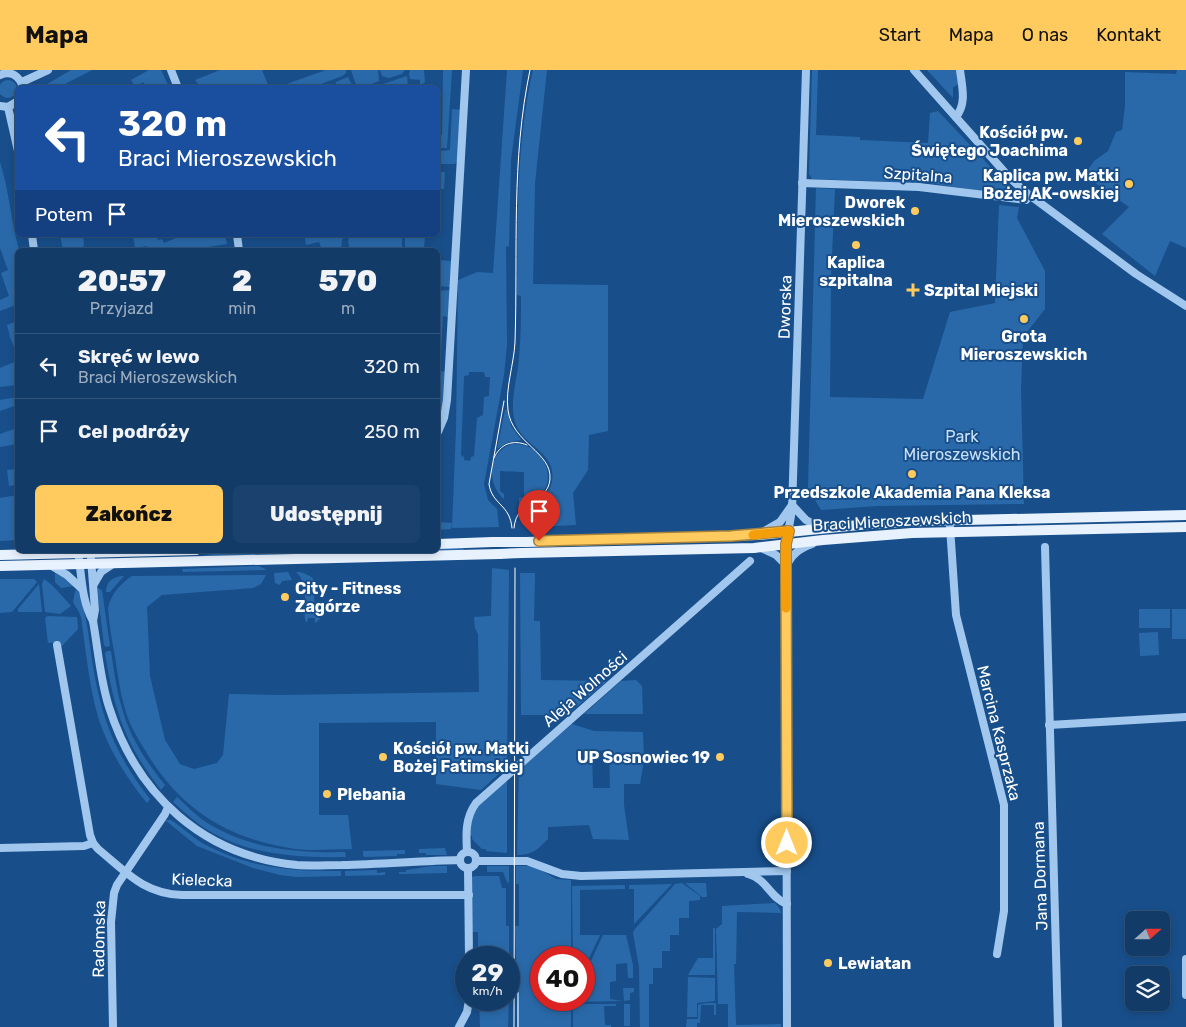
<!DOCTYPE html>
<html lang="pl">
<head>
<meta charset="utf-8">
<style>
	:root { --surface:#123b68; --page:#1b426e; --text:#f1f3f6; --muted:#9cadc0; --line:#31557c; --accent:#ffca5e }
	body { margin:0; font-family:Rubik,sans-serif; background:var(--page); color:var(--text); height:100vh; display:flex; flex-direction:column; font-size:19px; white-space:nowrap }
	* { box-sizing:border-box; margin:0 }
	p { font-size:16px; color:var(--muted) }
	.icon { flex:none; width:28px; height:28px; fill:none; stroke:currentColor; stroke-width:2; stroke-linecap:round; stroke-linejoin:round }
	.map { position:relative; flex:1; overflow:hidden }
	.side { position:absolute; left:15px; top:178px; width:425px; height:305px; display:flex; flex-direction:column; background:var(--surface); border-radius:8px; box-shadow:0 2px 8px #0003,0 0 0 1px var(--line) }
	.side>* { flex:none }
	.top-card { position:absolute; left:15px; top:15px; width:425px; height:152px; border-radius:8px; box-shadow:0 2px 8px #0003,0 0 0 1px var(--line); background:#1a4fa0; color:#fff; overflow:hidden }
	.needle { width:32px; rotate:69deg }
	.controls { position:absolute; left:1125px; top:841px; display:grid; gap:10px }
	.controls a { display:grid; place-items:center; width:45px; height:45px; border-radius:8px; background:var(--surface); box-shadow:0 2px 8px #0003,0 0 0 1px var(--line); font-size:25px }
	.speed { position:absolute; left:455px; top:876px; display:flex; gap:10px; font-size:25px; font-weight:700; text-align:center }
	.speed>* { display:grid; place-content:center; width:65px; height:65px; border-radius:50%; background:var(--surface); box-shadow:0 2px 8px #0003,0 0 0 1px var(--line); line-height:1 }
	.speed small { font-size:12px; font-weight:400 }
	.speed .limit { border:8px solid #d22; background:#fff; color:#111 }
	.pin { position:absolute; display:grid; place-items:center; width:42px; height:42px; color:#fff; margin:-51px -21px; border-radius:50% 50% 50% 0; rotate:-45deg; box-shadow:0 0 5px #0007 }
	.pin .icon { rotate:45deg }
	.me { position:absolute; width:55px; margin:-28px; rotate:0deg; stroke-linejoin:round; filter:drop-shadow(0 0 4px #0008) }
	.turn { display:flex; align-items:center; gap:18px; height:105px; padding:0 20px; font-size:22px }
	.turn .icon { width:65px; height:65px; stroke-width:2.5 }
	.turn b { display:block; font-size:35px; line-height:42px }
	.then { display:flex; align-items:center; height:48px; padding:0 20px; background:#0003; gap:10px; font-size:19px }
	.eta { display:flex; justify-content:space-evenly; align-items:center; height:85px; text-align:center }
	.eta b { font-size:30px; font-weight:800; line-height:35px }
	.action { display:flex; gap:10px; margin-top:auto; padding:10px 20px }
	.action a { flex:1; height:58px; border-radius:8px; background:var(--accent); color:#111; font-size:20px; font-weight:800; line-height:58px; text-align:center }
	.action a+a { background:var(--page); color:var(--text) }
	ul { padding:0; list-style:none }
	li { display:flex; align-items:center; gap:15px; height:65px; padding:0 20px; border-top:1px solid var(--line) }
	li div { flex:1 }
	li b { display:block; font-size:19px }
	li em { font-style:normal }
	header { display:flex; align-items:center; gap:30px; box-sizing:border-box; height:70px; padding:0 25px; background:var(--accent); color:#111 }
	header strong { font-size:24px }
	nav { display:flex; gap:28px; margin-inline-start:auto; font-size:18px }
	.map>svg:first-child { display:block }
	.green { fill:#2a69a9; fill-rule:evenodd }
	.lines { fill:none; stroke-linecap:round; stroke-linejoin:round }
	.stream { stroke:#94c3f1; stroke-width:2 }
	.minor { stroke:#a1c7ee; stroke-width:8 }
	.major { stroke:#e8f2ff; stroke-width:10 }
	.tram { stroke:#fff; stroke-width:1 }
	.major-bridge { stroke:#e8f2ff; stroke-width:10 }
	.route-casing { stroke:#a6833d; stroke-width:12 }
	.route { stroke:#ffca5e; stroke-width:9 }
	.slow { stroke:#f59e0b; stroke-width:9 }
	.poi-dot { fill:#ffca5e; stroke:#184f8b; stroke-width:2 }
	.labels { text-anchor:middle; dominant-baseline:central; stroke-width:4; stroke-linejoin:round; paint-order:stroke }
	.poi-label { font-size:16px; font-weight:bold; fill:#fff; stroke:#184f8b; text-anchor:start }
	.street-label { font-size:16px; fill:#fff; stroke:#184f8b }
	.park-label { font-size:16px; fill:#c7e1fa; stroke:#184f8b }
</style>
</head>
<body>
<header>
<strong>Mapa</strong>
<nav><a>Start</a><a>Mapa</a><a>O nas</a><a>Kontakt</a></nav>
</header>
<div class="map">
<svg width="1186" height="957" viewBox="0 0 1186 957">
	<rect width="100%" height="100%" fill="#184f8b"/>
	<!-- green -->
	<g class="green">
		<polygon points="71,0 92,0 65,14 67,17 42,17"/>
		<polygon points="149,0 161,0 169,17 146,17 143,12 135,17 131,10"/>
		<polygon points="220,0 262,0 269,17 250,17 249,15 245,14 236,17 200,17 195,10"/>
		<polygon points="326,0 346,0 346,3 342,6 321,14 322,17 278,17"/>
		<path d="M351 0H378L379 11C371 14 364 18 356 15Z"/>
		<polygon points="380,0 405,0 402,4 389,8 382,6"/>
		<polygon points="410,0 424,0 425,13 423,13 424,17 420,17 420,10 410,9 409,4"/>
		<polygon points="443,0 452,0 447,78 438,78 438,65 442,65"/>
		<path d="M507 0H523L511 90 509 176 506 177 507 275 504 305 484 414 488 430 497 439 499 457 452 458 456 359 458 215 456 211 477 202 493 203ZM469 302H484L485 307H490L489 326 484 327 483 345 477 348 474 386 471 387 470 391 464 390V387L461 385 464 306 469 305Z"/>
		<path d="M533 0H547L535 113 533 214 608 215V361L589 365 588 400 573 423 576 455 536 457V450L521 451C525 432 549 431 552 411 557 383 525 377 516 355 508 334 518 309 519 287 521 267 521 246 521 226L517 225C518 150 516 74 533 0Z"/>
		<polygon points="812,0 818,0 816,65 860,67 860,70 928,73 930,43 938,41 1014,122 1014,124 1013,126 929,113 812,109 809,104"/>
		<polygon points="927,0 957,0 959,14 953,17 953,28"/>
		<polygon points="1177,0 1186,0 1186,178 1170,171 1155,206 1102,164 1129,137 1091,110 1083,107 1094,91 1108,81 1116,62 1122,60 1125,36 1125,2 1176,4"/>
		<polygon points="407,6 408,17 374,17"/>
		<polygon points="348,7 353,17 335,17 336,12"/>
		<circle cx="8" cy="19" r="9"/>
		<polygon points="452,39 462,40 458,89 455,94 438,94 438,84 440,84 440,81 450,80"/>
		<path d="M0 92C9 120 11 151 19 180H18L17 238 16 235 0 241V230L9 226 1 203 8 200 0 178Z"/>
		<polygon points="438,102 445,102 444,119 440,119 439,112 438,111"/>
		<polygon points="816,118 835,119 831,207 830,327 923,329 950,242 995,233 999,135 1019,137 1017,148 1045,201 1045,239 1023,267 1021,320 1024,434 877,436 821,440 808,418"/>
		<polygon points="60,165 83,165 84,176 78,180 63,180"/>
		<polygon points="133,165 156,165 158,170 162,169 164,173 183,165 225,165 227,174 189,180 147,180 147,176 135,178"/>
		<polygon points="314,165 345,165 342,170 341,180 322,180 319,172 306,175 305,168"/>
		<polygon points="353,165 402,165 402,180 349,180 349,174 348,173 349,167"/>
		<polygon points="405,165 425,165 424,180 405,180"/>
		<polygon points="438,190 452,191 450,217 438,216"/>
		<polygon points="450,220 448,247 443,246 440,301 446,302 445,323 438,357 439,266 438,265 438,221"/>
		<polygon points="17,251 17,285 10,267 7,255"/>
		<polygon points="17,291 17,315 0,317 0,298"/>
		<polygon points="17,327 17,335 0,341 0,330"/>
		<polygon points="505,340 507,340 511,356 521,370 509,372 497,379"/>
		<polygon points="17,358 17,374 0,377 0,364"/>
		<path d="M512 374C550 371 566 428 519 434V428L524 427V402L500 401V421L504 424V429C486 414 488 381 512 374Z"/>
		<polygon points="15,399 17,415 9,416 7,400"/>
		<polygon points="17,425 17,470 0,471 0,428"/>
		<polygon points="438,452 452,453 451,459 438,460"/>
		<polygon points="463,477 464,481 200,486 218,483 438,480 438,478"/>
		<polygon points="259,496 267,500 183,502 182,499"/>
		<path d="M492 498 509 500V504L507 688 504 699 481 720 436 714V652L319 653V745H348L352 779C333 779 313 781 295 779 228 769 179 739 145 680 137 667 129 654 125 639 120 622 118 604 115 587 112 571 109 554 108 538 111 524 120 514 132 506L266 505 261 514 253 518 162 525 147 537 150 606 165 670 180 694 194 699 217 693 223 685 229 624 280 625 479 622 478 564 475 558 474 547 491 546Z"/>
		<polygon points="288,502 292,510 282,511 280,515 275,513 274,503"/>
		<path d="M296 502C308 502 318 510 319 522L314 523 315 546 319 547 320 549 315 553V548H308L307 553 305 550C304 533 309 514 296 502Z"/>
		<polygon points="55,503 66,508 74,516 61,518 55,512"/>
		<polygon points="520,503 535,503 534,551 540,551 541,610 607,611 567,645 521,645"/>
		<path d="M124 506 110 522H106C106 511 114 506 124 506Z"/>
		<polygon points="0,509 34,509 37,512 12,542 0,543"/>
		<polygon points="44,509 53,516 71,536 60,544 45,542 42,514"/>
		<polygon points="39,514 42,542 18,542 18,539"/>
		<polygon points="97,518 102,520 110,576 106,577 104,575"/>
		<path d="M78 520C87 544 89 571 93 596 101 648 117 688 150 729L147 733C127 709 109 680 99 650 89 617 86 581 81 547L79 542 73 532 75 521Z"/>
		<rect x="1139" y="539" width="31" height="19"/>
		<rect x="1172" y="539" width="14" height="30"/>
		<polygon points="47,546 77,547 78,559 60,578 59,572 48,573 45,548"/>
		<polygon points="1158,562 1159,585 1140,586 1139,563"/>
		<path d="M107 581H111C114 600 116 619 122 638 129 666 147 693 165 715L161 720C125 674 114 640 105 583Z"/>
		<polygon points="636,610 642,616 643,644 584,644 621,611"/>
		<path d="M572 654 594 661 643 662 644 690 640 714H624V735L629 770 593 769 589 755 548 757V769C537 780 532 785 517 785L519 699ZM609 680 610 718H593L592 681Z"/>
		<polygon points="507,710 507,783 486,781 486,779 482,779 472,769 472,766 470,766 470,752 477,737"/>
		<path d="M177 727C186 735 195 745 206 752 248 779 297 783 345 782L346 787C296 788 243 785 200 755 191 748 182 740 173 732Z"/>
		<path d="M165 750H171C182 757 191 766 202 773 248 798 290 801 341 801V806L297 807 280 805 253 798 197 776Z"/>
		<polygon points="445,778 447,785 426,785 426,783 419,783 419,779"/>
		<polygon points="405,780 405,784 397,784 397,786 364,787 363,785 363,781"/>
		<polygon points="432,796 447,796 447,803 399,804 399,802 406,802 406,800"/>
		<polygon points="487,796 509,796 509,813 507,812 503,802 487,802"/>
		<polygon points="516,796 534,796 556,809 571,810 571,887 541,888 541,930 571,930 571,957 518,957 515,856 519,856 519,814 516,814"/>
		<polygon points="377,800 377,803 385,802 385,805 345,806 345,801"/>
		<polygon points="475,806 499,806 502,818 506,818 506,856 509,856 509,903 509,888 478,887 478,862 472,862 472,807"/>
		<polygon points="682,813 700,826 700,830 689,831 689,848 679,848 679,865 670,865 670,881 662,881 662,898 653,898 653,914 649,914 649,957 640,957 639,897 633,863 634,860 675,814"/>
		<polygon points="685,813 706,813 707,827 702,827"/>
		<polygon points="672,814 634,854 634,819 629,819 629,815"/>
		<polygon points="625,815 625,819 580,820 580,865 600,865 584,899 584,888 573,887 572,816"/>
		<polygon points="775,833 780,839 781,843 737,842 736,894 734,894 736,955 781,954 781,957 728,957 728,934 718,934 716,859 722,854 722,836"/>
		<polygon points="713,858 715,858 715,905 688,905 698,888 713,888"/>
		<polygon points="603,865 626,865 633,895 633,908 628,908 627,893 616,894 616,911 610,912 610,929 622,931 573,932 573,930 584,930 584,906"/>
		<polygon points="688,907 715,908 715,931 697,933 697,947 687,947"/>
		<polygon points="623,918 634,918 634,922 630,923 630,930 624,931"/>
		<polygon points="479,930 509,930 508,957 480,957"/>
		<polygon points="706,933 716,933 716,945 714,945 714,935 701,935 700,953 697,953 697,957 686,957 687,949 698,949 698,935"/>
		<polygon points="573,934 616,934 616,936 604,936 605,955 611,955 611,957 573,957"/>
		<rect x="624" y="934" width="6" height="22"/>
	</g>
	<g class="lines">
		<!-- stream -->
		<polyline class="stream" points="518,923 518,957"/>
		<!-- minor -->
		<g class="minor">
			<polyline points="171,0 178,18"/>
			<polyline points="914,0 1008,106 1024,121 1136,204 1186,236"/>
			<path d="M0 5C11 0 20 6 23 18"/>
			<polyline points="22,12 48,0"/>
			<polyline points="0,36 8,37 18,31"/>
			<polyline points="8,37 18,81"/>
			<path d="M956 47C967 33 962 17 960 0"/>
			<polyline points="802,113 919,117 1026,130 1030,126"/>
			<polyline points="32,165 34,180"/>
			<polyline points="237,165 239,180"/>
			<polyline points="438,362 444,348 447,330 466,0"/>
			<polyline points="792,435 806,450 821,458"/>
			<polyline points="950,457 956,545 1004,735 1004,841 997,884"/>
			<polyline points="761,463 780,452 792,435"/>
			<polyline points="759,477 776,485 786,495"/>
			<polyline points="1045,477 1058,957"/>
			<path d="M79 489C82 511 82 531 93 551"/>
			<path d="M91 489 95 540 93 551C98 579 100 609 109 637 137 725 203 786 297 795 312 796 327 795 342 795 382 794 421 791 460 790"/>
			<path d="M787 494C793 483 801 478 812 474"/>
			<polyline points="52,496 67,505 81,518"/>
			<polyline points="94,514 101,502 113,494"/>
			<path d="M57 575 90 765 93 773 98 779C126 802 144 824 182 825H469"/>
			<polyline points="1049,655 1186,647"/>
			<polyline points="0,778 84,776 93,773"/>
			<path d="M467 782C466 764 465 748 476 733L750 491"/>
			<circle cx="468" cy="790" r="8"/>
			<polyline points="476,791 527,791 562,804 581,806 787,801"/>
			<polyline points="468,798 469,888"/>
			<path d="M748 804C767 809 771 829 787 834"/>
			<polyline points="1186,889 1186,925"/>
			<polyline points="113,957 111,852 114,823 117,815 165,744 168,737"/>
			<polyline points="459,957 467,942 469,930"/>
			<polyline points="787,957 786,495 786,474 792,440 806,0"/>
		</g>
		<!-- major -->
		<g class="major">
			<polyline points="526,472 758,465 869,454 923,451 1186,445"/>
			<polyline points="438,474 493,472"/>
			<polyline points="522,483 754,478 823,470 912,463 1186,457"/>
			<polyline points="0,485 196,480"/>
			<polyline points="0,496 499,484"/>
		</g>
		<!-- tram -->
		<g class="tram">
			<path d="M504 331 489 414C492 435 510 434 512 458"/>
			<path d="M494 388C500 374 513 369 527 375"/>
			<path d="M514 458C516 429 548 434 550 409 552 382 512 373 508 340 505 319 514 294 515 272 518 181 511 90 530 0"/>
			<polyline points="514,957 515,498"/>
		</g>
		<!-- major-bridge -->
		<g class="major-bridge">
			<polyline points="493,472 526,472"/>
			<polyline points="499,484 522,483"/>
		</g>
	</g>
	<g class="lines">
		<defs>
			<polyline id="route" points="539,471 731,466 789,461 786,474 786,495 787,773"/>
		</defs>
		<!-- route casing -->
		<use href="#route" class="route-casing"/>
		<!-- route -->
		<use href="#route" class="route"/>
		<!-- slow -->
		<polyline class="slow" points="753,465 789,461 786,474 786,538"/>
	</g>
	<!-- markers -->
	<g class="poi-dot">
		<circle cx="1078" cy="71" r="5"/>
		<circle cx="1129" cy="114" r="5"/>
		<circle cx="915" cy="141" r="5"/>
		<circle cx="856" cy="175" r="5"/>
		<path d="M910.5 212.5h5v5h5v5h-5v5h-5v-5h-5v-5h5z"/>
		<circle cx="1024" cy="249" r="5"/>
		<circle cx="912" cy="404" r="5"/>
		<circle cx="285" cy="527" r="5"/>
		<circle cx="383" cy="687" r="5"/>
		<circle cx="720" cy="687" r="5"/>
		<circle cx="327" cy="724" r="5"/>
		<circle cx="828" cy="893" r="5"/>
	</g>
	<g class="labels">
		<!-- poi labels -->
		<g class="poi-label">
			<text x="1068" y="62" text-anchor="end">Kościół pw.<tspan x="1068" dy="18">Świętego Joachima</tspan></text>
			<text x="1119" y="105" text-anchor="end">Kaplica pw. Matki<tspan x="1119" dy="18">Bożej AK-owskiej</tspan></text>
			<text x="905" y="132" text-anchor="end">Dworek<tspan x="905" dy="18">Mieroszewskich</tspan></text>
			<text x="856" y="192" text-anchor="middle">Kaplica<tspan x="856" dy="18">szpitalna</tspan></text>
			<text x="924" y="220">Szpital Miejski</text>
			<text x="1024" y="266" text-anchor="middle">Grota<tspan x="1024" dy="18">Mieroszewskich</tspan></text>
			<text x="912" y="422" text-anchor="middle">Przedszkole Akademia Pana Kleksa</text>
			<text x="295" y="518">City - Fitness<tspan x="295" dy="18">Zagórze</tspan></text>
			<text x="393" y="678">Kościół pw. Matki<tspan x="393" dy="18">Bożej Fatimskiej</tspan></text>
			<text x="710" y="687" text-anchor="end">UP Sosnowiec 19</text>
			<text x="337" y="724">Plebania</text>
			<text x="838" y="893">Lewiatan</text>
		</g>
		<!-- street labels -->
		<g class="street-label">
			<text transform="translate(918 105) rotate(4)">Szpitalna</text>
			<text transform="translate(785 237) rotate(-88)">Dworska</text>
			<text transform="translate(892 451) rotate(-3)">Braci Mieroszewskich</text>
			<text transform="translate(585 619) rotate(-41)">Aleja Wolności</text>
			<text transform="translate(999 663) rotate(76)">Marcina Kasprzaka</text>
			<text transform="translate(1040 806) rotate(-92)">Jana Dormana</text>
			<text transform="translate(202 810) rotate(2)">Kielecka</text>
			<text transform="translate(99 869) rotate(-89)">Radomska</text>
		</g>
		<!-- park labels -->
		<g class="park-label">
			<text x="962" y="366">Park<tspan x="962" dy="18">Mieroszewskich</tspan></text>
		</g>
	</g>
</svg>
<div class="controls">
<a><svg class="needle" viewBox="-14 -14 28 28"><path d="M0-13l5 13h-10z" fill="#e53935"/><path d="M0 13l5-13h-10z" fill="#9cadc0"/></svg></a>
<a><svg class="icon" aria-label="layers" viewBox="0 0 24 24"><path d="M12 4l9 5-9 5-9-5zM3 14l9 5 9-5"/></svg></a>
</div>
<div class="speed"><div>29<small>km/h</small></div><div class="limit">40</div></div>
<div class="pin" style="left:539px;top:471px;background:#d93025"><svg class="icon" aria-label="arrive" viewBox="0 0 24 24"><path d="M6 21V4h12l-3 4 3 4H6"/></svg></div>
<svg class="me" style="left:787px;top:773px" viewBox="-20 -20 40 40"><circle r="17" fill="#ffca5e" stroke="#fff" stroke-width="3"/><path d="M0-11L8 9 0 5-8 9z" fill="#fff"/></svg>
<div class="top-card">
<div class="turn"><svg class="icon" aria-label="left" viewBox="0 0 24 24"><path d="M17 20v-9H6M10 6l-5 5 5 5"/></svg><div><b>320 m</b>Braci Mieroszewskich</div></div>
<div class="then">Potem<svg class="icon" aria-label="arrive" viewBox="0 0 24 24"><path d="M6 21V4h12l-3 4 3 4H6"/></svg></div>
</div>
<section class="side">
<div class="eta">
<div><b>20:57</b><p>Przyjazd</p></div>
<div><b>2</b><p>min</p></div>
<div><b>570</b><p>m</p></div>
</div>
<ul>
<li><svg class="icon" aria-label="left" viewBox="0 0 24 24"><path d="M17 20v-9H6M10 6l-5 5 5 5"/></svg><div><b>Skręć w lewo</b><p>Braci Mieroszewskich</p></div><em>320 m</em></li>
<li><svg class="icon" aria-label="arrive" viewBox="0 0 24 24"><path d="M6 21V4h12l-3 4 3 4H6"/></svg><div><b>Cel podróży</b></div><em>250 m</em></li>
</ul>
<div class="action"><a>Zakończ</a><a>Udostępnij</a></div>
</section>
</div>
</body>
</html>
